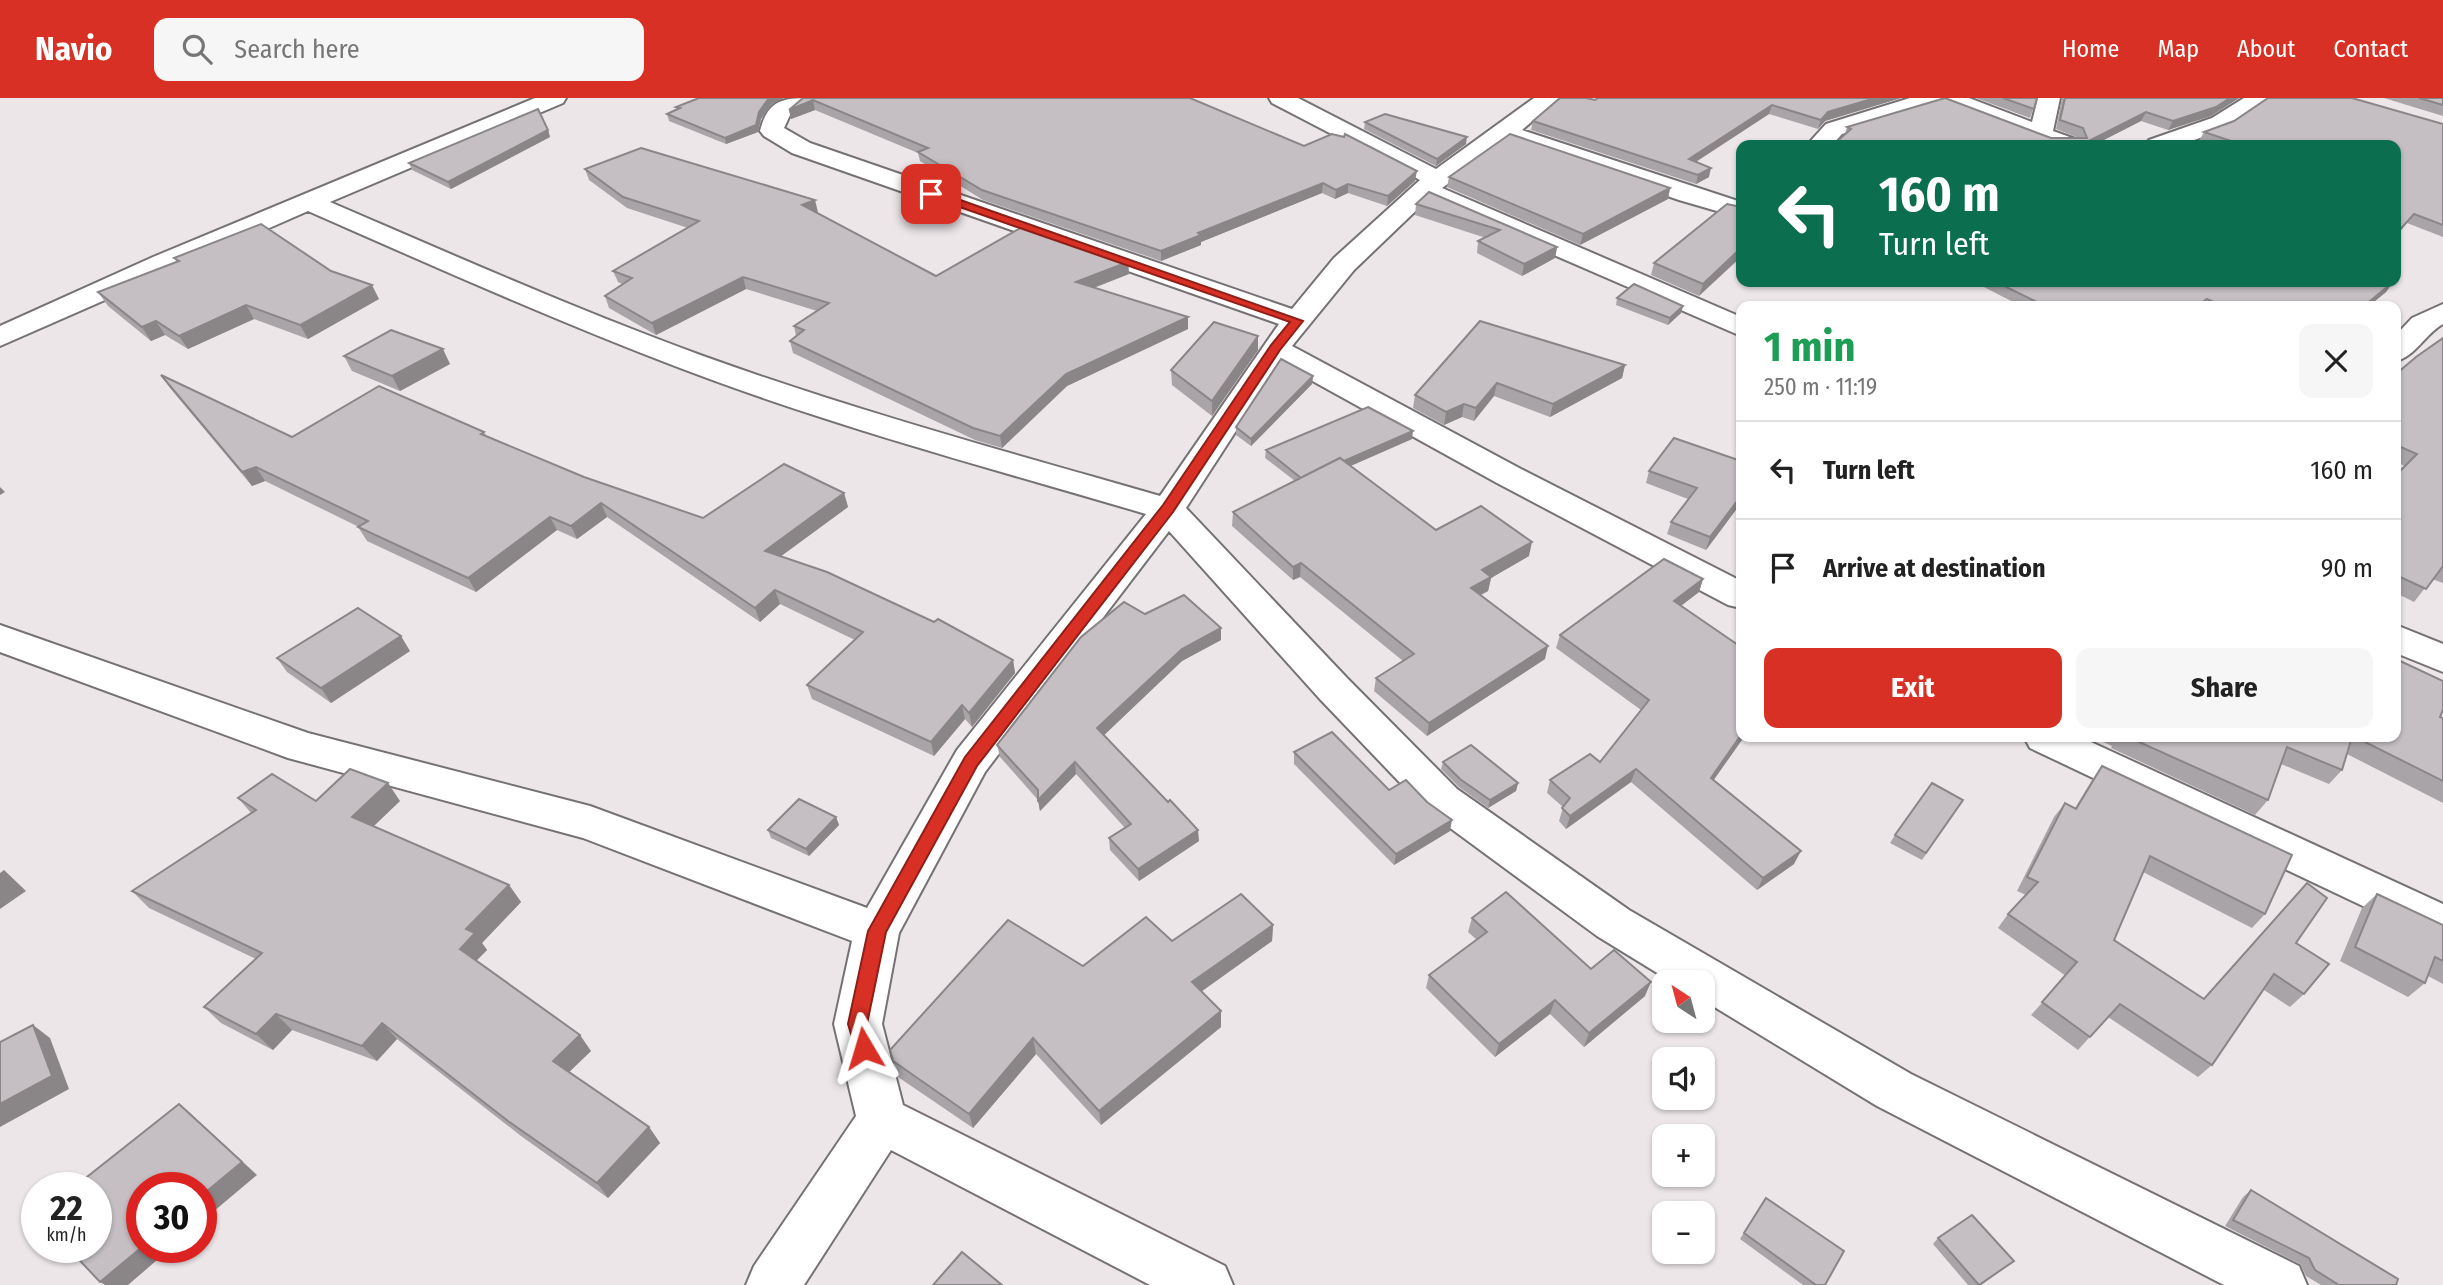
<!DOCTYPE html>
<html lang="en">
<head>
<meta charset="utf-8">
<style>
	:root { --surface:#fff; --page:#f6f6f6; --text:#222; --muted:#767676; --line:#e0e0e0; --accent:#d93025 }
	body { margin:0; font-family:"Fira Sans Condensed",sans-serif; background:var(--page); color:var(--text); height:100vh; display:flex; flex-direction:column; font-size:26px; white-space:nowrap }
	* { box-sizing:border-box; margin:0 }
	p { font-size:23px; color:var(--muted) }
	.icon { flex:none; width:38px; height:38px; fill:none; stroke:currentColor; stroke-width:2; stroke-linecap:round; stroke-linejoin:round }
	.map { position:relative; flex:1; overflow:hidden }
	.details { position:absolute; left:1736px; top:203px; width:665px; height:441px; display:flex; flex-direction:column; background:var(--surface); border-radius:14px; box-shadow:0 2px 5px #0004 }
	.details>* { flex:none }
	.guide { position:absolute; left:1736px; top:42px; width:665px; height:147px; border-radius:14px; box-shadow:0 2px 5px #0004; background:#0b6e4f; color:#fff; overflow:hidden }
	.needle { width:46px; rotate:324deg }
	.buttons { position:absolute; left:1652px; top:872px; display:grid; gap:14px }
	.buttons a { display:grid; place-items:center; width:63px; height:63px; border-radius:14px; background:var(--surface); box-shadow:0 2px 5px #0004; font-size:35px }
	.speed { position:absolute; left:21px; top:1074px; display:flex; gap:14px; font-size:35px; font-weight:700; text-align:center }
	.speed>* { display:grid; place-content:center; width:91px; height:91px; border-radius:50%; background:var(--surface); box-shadow:0 2px 5px #0004; line-height:1 }
	.speed small { font-size:18px; font-weight:400 }
	.speed .limit { border:10px solid #d22; background:#fff; color:#111 }
	.pin { position:absolute; display:grid; place-items:center; width:60px; height:60px; color:#fff; margin:-30px; border-radius:14px; box-shadow:0 4px 10px #0006 }
	.me { position:absolute; width:77px; margin:-38px; rotate:353deg; stroke-linejoin:round; filter:drop-shadow(0 0 5px #0008) }
	.turn { display:flex; align-items:center; gap:24px; height:147px; padding:0 28px; font-size:32px }
	.turn .icon { width:91px; height:91px; stroke-width:2.5 }
	.turn b { display:block; font-size:49px; line-height:60px }
	.round { display:grid; place-items:center; flex:none; width:74px; height:74px; border-radius:14px; background:var(--page) }
	.overview { display:flex; align-items:center; justify-content:space-between; height:119px; padding:0 28px }
	h1 { font-size:42px; font-weight:700; line-height:52px; color:#1e9e55 }
	.cta { display:flex; gap:14px; margin-top:auto; padding:14px 28px }
	.cta a { flex:1; height:80px; border-radius:14px; background:var(--accent); color:#fff; font-size:28px; font-weight:700; line-height:80px; text-align:center }
	.cta a+a { background:var(--page); color:var(--text) }
	ul { padding:0; list-style:none }
	li { display:flex; align-items:center; gap:21px; height:98px; padding:0 28px; border-top:2px solid var(--line) }
	li div { flex:1 }
	li b { display:block; font-size:26px }
	li em { font-style:normal }
	header { display:flex; align-items:center; gap:42px; box-sizing:border-box; height:98px; padding:0 35px; background:var(--accent); color:#fff }
	header strong { font-size:33px }
	nav { display:flex; gap:38px; margin-inline-start:auto; font-size:24px }
	.search { width:490px; height:63px; background:var(--page); display:flex; align-items:center; gap:18px; box-sizing:border-box; padding:0 24px; border-radius:14px; color:var(--muted); font-size:26px }
	.map>svg:first-child { display:block }
	.lines { fill:none; stroke-linecap:round; stroke-linejoin:round }
	.minor-casing { stroke:#767174; stroke-width:4 }
	.minor { fill:#fff; fill-rule:evenodd }
	.wall { fill:#a9a4a8 }
	.shaded-wall { fill:#8a8688 }
	.building { fill:#c5bfc3; stroke:#8a8688; stroke-width:2 }
	.route { fill:#d93025; stroke:#8d1f18; stroke-width:2 }
</style>
</head>
<body>
<header>
<strong>Navio</strong>
<div class="search"><svg class="icon" aria-label="search" viewBox="0 0 24 24"><circle cx="10" cy="10" r="6"/><path d="M15 15l6 6"/></svg>Search here</div>
<nav><a>Home</a><a>Map</a><a>About</a><a>Contact</a></nav>
</header>
<div class="map">
<svg width="2443" height="1187" viewBox="0 0 2443 1187">
	<rect width="100%" height="100%" fill="#ece6e9"/>
	<g class="lines">
		<defs>
			<g id="minor">
				<path d="M535 0H566L563 5 330 104C453 157 577 212 703 258 853 312 1007 354 1160 398L1279 226 792 55 764 38 760 33C768 0 785 0 814 0L790 17 784 30 810 45 1292 211 1334 160 1420 82 1272 5 1269 0H1298L1436 71 1534 0H1559L1522 32 1741 104V120L1679 102 1508 43 1442 90 1741 219V238L1427 102 1354 172 1292 248 1521 371 1741 483V510L1728 507 1497 385 1280 265 1186 410 1347 580 1457 691 1629 812 1911 976 2299 1168 2307 1187H2224L1877 1008 1703 902V884H1672L1597 838 1427 713 1319 600 1169 433 985 674 899 835 882 926 903 1007 1225 1168 1233 1187H1150L891 1052 804 1187H746L754 1168 856 1018 834 926 852 843 583 740 288 660 0 554V527L308 635 590 708 867 810 957 652 1146 416C990 370 832 328 680 270 554 222 431 167 308 113L0 248V228L153 159Z"/>
				<polygon points="1910,0 1969,0 2032,24 2038,0 2060,0 2053,33 2078,42 2081,47 2048,47 1942,6 1842,36 1832,47 1807,47 1826,26"/>
				<polygon points="2244,0 2271,0 2228,30 2180,47 2146,47 2149,42 2212,20"/>
				<path d="M2443 206V226C2425 236 2416 258 2396 263V237L2412 220Z"/>
				<polygon points="2396,527 2443,546 2443,574 2396,555"/>
				<polygon points="2024,639 2080,639 2443,806 2443,846 2030,650"/>
			</g>
		</defs>
		<!-- minor casing -->
		<use href="#minor" class="minor-casing"/>
		<!-- minor -->
		<use href="#minor" class="minor"/>
	</g>
	<!-- wall -->
	<g class="wall">
		<polygon points="803,0 1304,48 1415,83 1387,108 1348,95 1335,101 1322,95 1201,144 1201,147 1161,163 983,102 920,63 918,55 815,12 791,21 789,12"/>
		<polygon points="1598,0 1901,0 1825,23 1818,31 1769,16 1696,64 1709,79 1696,86 1531,32 1533,23 1595,2"/>
		<polygon points="1976,0 2037,0 2030,20"/>
		<polygon points="2062,0 2239,0 2211,18 2168,32 2141,23 2094,47 1833,47 1844,38 1847,29 2051,40 2079,40 2056,31"/>
		<polygon points="2384,0 2443,0 2443,18"/>
		<polygon points="772,6 761,21 758,34 726,46 669,23 667,16 677,12 676,9"/>
		<polygon points="1365,24 1466,46 1436,68 1364,31"/>
		<polygon points="2443,26 2443,139 2407,125 2396,138 2396,47 2211,47 2199,43 2204,34"/>
		<polygon points="548,32 550,39 451,91 412,72 409,65"/>
		<polygon points="585,71 818,114 816,115 936,178 1128,164 1129,176 1094,190 1188,231 1067,288 1002,350 975,342 793,255 790,243 796,238 794,228 817,213 746,191 656,237 609,210 605,198 622,186 618,184 613,173 688,130 627,110 589,82"/>
		<polygon points="1449,79 1670,90 1668,101 1580,147 1447,89"/>
		<polygon points="1416,106 1557,149 1555,160 1522,178 1477,155 1478,143 1486,140 1415,117"/>
		<polygon points="1741,109 1699,198 1651,177 1654,165"/>
		<polygon points="174,160 331,173 379,201 308,241 254,221 188,251 165,237 151,243 108,208 98,194 177,164"/>
		<polygon points="1974,184 2393,184 2386,194 2369,208 2021,208"/>
		<polygon points="1617,200 1681,215 1668,227 1616,207"/>
		<polygon points="1480,223 1625,267 1622,280 1550,319 1494,298 1474,323 1462,319 1444,327 1413,310 1415,297"/>
		<polygon points="1258,238 1258,252 1212,318 1172,287 1171,272"/>
		<polygon points="2443,240 2443,485 2432,481 2414,504 2396,495 2396,377 2405,368 2396,364 2396,276"/>
		<polygon points="344,258 450,266 400,293 352,273"/>
		<polygon points="161,277 292,339 484,334 487,339 584,379 703,420 844,395 848,409 781,458 1013,562 1015,575 972,629 965,621 934,658 812,601 807,587 855,542 780,506 760,524 607,419 577,441 557,432 476,494 367,443 358,429 359,429 265,383 252,388 170,290"/>
		<polygon points="1313,278 1312,286 1251,348 1236,337 1236,329"/>
		<polygon points="1412,341 1350,368 1436,432 1529,458 1491,480 1488,493 1480,497 1545,561 1427,638 1374,593 1376,580 1403,563 1300,479 1293,482 1232,428 1233,414 1295,383 1265,360 1266,352"/>
		<polygon points="1741,363 1741,405 1706,452 1667,436 1671,424 1688,401 1646,385 1649,373"/>
		<polygon points="1703,481 1699,494 1681,508 1744,639 1713,682 1794,766 1757,792 1631,684 1566,731 1559,723 1563,709 1547,695 1550,682 1600,664 1641,612 1556,550 1560,537"/>
		<polygon points="1145,516 1221,542 1182,563 1104,637 1199,743 1139,783 1110,752 1109,740 1125,730 1076,676 1040,713 1038,702 1000,659 997,647"/>
		<polygon points="410,553 331,605 287,574 277,560"/>
		<polygon points="2440,619 2443,620 2443,705 2347,656 2342,672 2329,686 2281,666 2268,702 2255,717 2111,650 2112,648 2099,642 2101,639 2396,639"/>
		<polygon points="1294,654 1389,692 1450,733 1394,767 1294,666"/>
		<polygon points="1443,664 1518,685 1516,693 1488,710 1459,689 1441,671"/>
		<polygon points="2102,668 2265,816 2252,830 2143,774 2114,842 2203,901 2294,799 2307,785 2296,845 2304,896 2290,909 2264,892 2212,967 2198,979 2108,919 2078,952 2031,917 2066,878 1998,830 2008,816 2026,797 2017,793 2054,719 2065,705 2075,710 2092,682"/>
		<polygon points="238,700 316,703 400,703 374,728 509,787 521,804 482,845 487,852 476,863 591,953 569,974 649,1029 660,1045 608,1100 521,1038 397,941 377,963 292,932 273,952 221,925 204,909 256,861 149,810 132,793 251,715"/>
		<polygon points="1963,702 1922,762 1890,745 1895,737"/>
		<polygon points="836,719 839,727 809,758 771,740 768,732"/>
		<polygon points="2377,796 2443,827 2443,886 2428,878 2425,885 2408,899 2340,863 2362,810"/>
		<polygon points="1472,820 1591,871 1645,898 1584,949 1550,916 1495,959 1426,890 1429,877 1477,842 1468,834"/>
		<polygon points="1273,827 1272,843 1201,894 1221,929 1101,1027 1036,956 973,1030 898,979 893,963 1083,868 1172,843"/>
		<polygon points="2251,1092 2396,1187 2321,1187 2306,1178 2300,1166 2225,1128 2243,1099"/>
		<polygon points="1766,1100 1825,1187 1803,1187 1740,1141"/>
		<polygon points="1938,1140 2014,1163 1981,1187 1968,1187 1933,1146"/>
	</g>
	<!-- shaded-wall -->
	<g class="shaded-wall">
		<polygon points="769,0 784,0 772,6 761,21 758,34 726,46 725,40 759,14"/>
		<polygon points="1875,0 1901,0 1825,23 1818,31 1821,22 1828,14"/>
		<polygon points="2230,0 2239,0 2211,18 2168,32 2173,23"/>
		<polygon points="813,2 815,12 791,21 789,12"/>
		<polygon points="1772,7 1769,16 1686,70 1689,61"/>
		<polygon points="2146,14 2141,23 2094,47 2081,47"/>
		<polygon points="548,32 550,39 451,91 448,84"/>
		<polygon points="1467,39 1466,46 1436,68 1437,61"/>
		<polygon points="1711,70 1709,79 1696,86 1698,77"/>
		<polygon points="1417,73 1415,83 1387,108 1388,98"/>
		<polygon points="1323,85 1322,95 1201,144 1201,147 1161,163 1161,153 1198,135"/>
		<polygon points="1348,86 1348,95 1335,101 1336,92"/>
		<polygon points="1670,90 1668,101 1580,147 1583,136"/>
		<polygon points="815,102 818,114 805,119 802,107"/>
		<polygon points="2414,116 2407,125 2396,138 2396,136"/>
		<polygon points="1557,149 1555,160 1522,178 1524,166"/>
		<polygon points="1741,150 1741,159 1699,198 1703,186"/>
		<polygon points="1128,164 1129,176 1077,196 1076,184"/>
		<polygon points="743,179 746,191 656,237 652,225"/>
		<polygon points="2393,184 2386,194 2369,208 2364,208"/>
		<polygon points="372,187 379,201 308,241 300,227"/>
		<polygon points="246,207 254,221 188,251 179,238"/>
		<polygon points="1683,208 1681,215 1668,227 1670,220"/>
		<polygon points="1188,219 1188,231 1067,288 1002,350 1000,338 1066,276"/>
		<polygon points="156,223 165,237 151,243 142,229"/>
		<polygon points="1258,238 1258,252 1212,318 1212,303"/>
		<polygon points="443,251 450,266 400,293 392,278"/>
		<polygon points="1625,267 1622,280 1550,319 1553,306"/>
		<polygon points="1313,278 1312,286 1251,348 1251,341"/>
		<polygon points="1497,285 1494,298 1474,323 1476,310"/>
		<polygon points="1464,306 1462,319 1444,327 1446,314"/>
		<polygon points="1413,333 1412,341 1303,389 1303,381"/>
		<polygon points="256,369 265,383 252,388 242,374"/>
		<polygon points="0,389 5,394 0,397"/>
		<polygon points="844,395 848,409 769,467 765,453"/>
		<polygon points="1741,398 1741,405 1706,452 1710,439"/>
		<polygon points="601,405 607,419 577,441 571,428"/>
		<polygon points="550,419 557,432 476,494 468,480"/>
		<polygon points="1532,444 1529,458 1491,480 1488,493 1468,504 1471,490 1482,472"/>
		<polygon points="1301,465 1300,479 1293,482 1293,469"/>
		<polygon points="1703,481 1699,494 1670,516 1674,503"/>
		<polygon points="775,492 780,506 760,524 755,510"/>
		<polygon points="1221,530 1221,542 1182,563 1099,642 1097,630 1182,551"/>
		<polygon points="401,538 410,553 331,605 321,590"/>
		<polygon points="1548,548 1545,561 1427,638 1429,625"/>
		<polygon points="1013,562 1015,575 972,629 969,615"/>
		<polygon points="962,607 965,621 934,658 931,644"/>
		<polygon points="1741,637 1741,639 1744,639 1706,693 1711,680"/>
		<polygon points="1075,664 1076,676 1040,713 1038,702"/>
		<polygon points="1636,671 1631,684 1566,731 1570,718"/>
		<polygon points="388,685 400,703 365,736 352,719"/>
		<polygon points="1518,685 1516,693 1488,710 1490,702"/>
		<polygon points="836,719 839,727 809,758 806,751"/>
		<polygon points="1452,722 1450,733 1394,767 1396,756"/>
		<polygon points="1198,732 1199,743 1139,783 1138,771"/>
		<polygon points="1801,753 1794,766 1757,792 1763,780"/>
		<polygon points="4,772 26,793 0,811 0,775"/>
		<polygon points="509,787 521,804 482,845 487,852 472,867 460,851 466,831"/>
		<polygon points="1273,827 1272,843 1192,900 1192,884"/>
		<polygon points="1651,884 1645,898 1584,949 1589,935"/>
		<polygon points="1555,902 1550,916 1495,959 1499,946"/>
		<polygon points="1221,913 1221,929 1101,1027 1099,1013"/>
		<polygon points="276,916 292,932 273,952 256,936"/>
		<polygon points="382,925 397,941 377,963 362,948"/>
		<polygon points="33,927 50,940 69,991 0,1029 0,1006"/>
		<polygon points="580,937 591,953 564,979 553,963"/>
		<polygon points="1033,940 1036,956 973,1030 969,1016"/>
		<polygon points="179,1006 194,1019 257,1077 201,1124 201,1098"/>
		<polygon points="649,1029 660,1045 608,1100 597,1085"/>
		<polygon points="142,1149 142,1150 171,1150 128,1187 105,1187 100,1184"/>
		<polygon points="2014,1163 1981,1187 1979,1187"/>
	</g>
	<!-- building -->
	<g class="building">
		<polygon points="699,0 769,0 759,14 756,27 725,40 667,16 680,10 676,9"/>
		<polygon points="803,0 1190,0 1304,48 1332,36 1344,39 1345,36 1417,73 1388,98 1348,86 1336,92 1323,85 1198,135 1201,137 1161,153 982,92 918,54 928,50 813,2 789,12"/>
		<polygon points="1560,0 1586,0 1595,2 1598,0 1875,0 1828,14 1821,22 1772,7 1689,61 1711,70 1698,77 1533,23"/>
		<polygon points="1945,0 2051,40 2087,40 2083,30 2060,22 2065,0 2230,0 2216,9 2173,23 2146,14 2081,47 1833,47 1851,31 1847,29"/>
		<polygon points="2003,0 2037,0 2034,11"/>
		<polygon points="2268,0 2352,0 2443,26 2443,127 2414,116 2396,136 2396,47 2243,47 2204,34 2234,23"/>
		<polygon points="2419,0 2443,0 2443,7"/>
		<polygon points="538,11 548,32 448,84 409,65"/>
		<polygon points="1385,16 1467,39 1437,61 1365,24"/>
		<polygon points="1510,36 1670,90 1583,136 1449,79"/>
		<polygon points="641,50 815,102 802,107 936,178 1024,128 1128,164 1076,184 1188,219 1066,276 1000,338 973,330 790,243 804,232 794,228 829,205 743,179 652,225 605,198 632,180 613,173 699,123 623,99 585,71"/>
		<polygon points="1429,94 1557,149 1524,166 1478,143 1500,132 1416,106"/>
		<polygon points="1727,106 1741,109 1741,150 1703,186 1654,165"/>
		<polygon points="261,126 331,173 372,187 300,227 246,207 179,238 156,223 142,229 98,194 179,163 174,160"/>
		<polygon points="1996,184 2393,184 2364,208 2223,208 2207,201 2197,208 2045,208"/>
		<polygon points="1634,186 1683,208 1670,220 1617,200"/>
		<polygon points="1480,223 1625,267 1553,306 1497,285 1476,310 1464,306 1446,314 1415,297"/>
		<polygon points="1214,224 1258,238 1212,303 1171,272"/>
		<polygon points="391,232 443,251 392,278 344,258"/>
		<polygon points="2443,240 2443,468 2426,491 2396,477 2396,377 2417,356 2396,347 2396,299 2398,297 2396,296 2396,276 2416,259"/>
		<polygon points="1281,261 1313,278 1251,341 1236,329"/>
		<polygon points="161,277 292,339 379,288 484,334 481,336 584,379 703,420 784,366 844,395 765,453 827,474 934,524 938,521 1013,562 969,615 962,607 931,644 807,587 863,534 775,492 755,510 601,405 571,428 550,419 468,480 358,429 368,423 256,369 242,374"/>
		<polygon points="1368,309 1413,333 1344,363 1340,360 1301,380 1266,352"/>
		<polygon points="1674,340 1741,363 1741,398 1710,439 1671,424 1697,390 1649,373"/>
		<polygon points="1340,360 1436,432 1481,408 1532,444 1482,472 1491,479 1471,490 1548,548 1429,625 1376,580 1414,556 1301,465 1293,469 1233,414"/>
		<polygon points="1664,461 1703,481 1674,503 1741,549 1741,637 1711,680 1801,753 1763,780 1636,671 1570,718 1562,710 1570,700 1550,682 1590,656 1600,664 1649,602 1560,537"/>
		<polygon points="1184,497 1221,530 1182,551 1097,630 1168,704 1170,702 1198,732 1138,771 1109,740 1131,726 1075,664 1038,702 1038,692 997,647 1081,539 1124,504 1145,516"/>
		<polygon points="358,510 401,538 321,590 277,560"/>
		<polygon points="2396,561 2443,583 2443,612 2440,619 2443,620 2443,683 2355,639 2396,639"/>
		<polygon points="1332,634 1389,692 1406,682 1427,704 1452,722 1396,756 1294,654"/>
		<polygon points="2128,639 2352,639 2342,672 2287,649 2268,702"/>
		<polygon points="1471,647 1518,685 1490,702 1460,681 1443,664"/>
		<polygon points="2102,668 2292,757 2265,816 2150,758 2114,842 2204,901 2307,785 2327,800 2296,845 2329,866 2304,896 2274,876 2212,967 2120,906 2090,939 2042,904 2077,864 2008,816 2038,784 2027,779 2065,705 2076,711"/>
		<polygon points="350,671 388,685 352,719 509,787 466,831 475,835 460,851 580,937 553,963 649,1029 597,1085 508,1023 382,925 362,948 276,916 256,936 204,909 262,855 132,793 256,712 238,700 272,676 316,703"/>
		<polygon points="1932,685 1963,702 1926,755 1895,737"/>
		<polygon points="799,701 836,719 806,751 768,732"/>
		<polygon points="1506,794 1591,871 1614,852 1651,884 1589,935 1555,902 1499,946 1429,877 1487,834 1472,820"/>
		<polygon points="1241,796 1273,827 1192,884 1221,913 1099,1013 1033,940 969,1016 893,963 890,952 1008,822 1083,868 1146,819 1172,843"/>
		<polygon points="2377,796 2443,827 2443,863 2435,859 2425,885 2355,849"/>
		<polygon points="33,927 52,978 0,1006 0,944"/>
		<polygon points="179,1006 242,1064 201,1098 201,1090 142,1090 142,1149 100,1184 68,1150 96,1150 96,1090 73,1090"/>
		<polygon points="2251,1092 2398,1181 2396,1187 2339,1187 2315,1172 2309,1160 2233,1122"/>
		<polygon points="1766,1100 1844,1153 1825,1187 1816,1187 1744,1135"/>
		<polygon points="1972,1117 2014,1163 1979,1187 1938,1140"/>
		<polygon points="962,1154 1002,1187 933,1187"/>
	</g>
	<!-- route -->
	<polygon class="route" points="928,93 935,93 1303,223 1280,252 1173,414 977,668 886,834 867,926 874,950 871,956 864,959 857,956 848,926 868,833 965,659 1163,407 1271,247 1290,224 928,98"/>
</svg>
<div class="buttons">
<a><svg class="needle" viewBox="-14 -14 28 28"><path d="M0-13l5 13h-10z" fill="#e53935"/><path d="M0 13l5-13h-10z" fill="#767676"/></svg></a>
<a><svg class="icon" aria-label="sound" viewBox="0 0 24 24"><path d="M4 9h4l5-4v14l-5-4H4zM17 9q2 3 0 6"/></svg></a>
<a>+</a>
<a>−</a>
</div>
<div class="speed"><div>22<small>km/h</small></div><div class="limit">30</div></div>
<div class="pin" style="left:931px;top:96px;background:#d93025"><svg class="icon" aria-label="arrive" viewBox="0 0 24 24"><path d="M6 21V4h12l-3 4 3 4H6"/></svg></div>
<svg class="me" style="left:864px;top:950px" viewBox="-20 -20 40 40"><path d="M0-17L14 15 0 8-14 15z" fill="#d93025" stroke="#fff" stroke-width="4"/></svg>
<div class="guide">
<div class="turn"><svg class="icon" aria-label="left" viewBox="0 0 24 24"><path d="M17 20v-9H6M10 6l-5 5 5 5"/></svg><div><b>160 m</b>Turn left</div></div>
</div>
<section class="details">
<div class="overview"><div><h1>1 min</h1><p>250 m · 11:19</p></div><a class="round"><svg class="icon" aria-label="close" viewBox="0 0 24 24"><path d="M6 6l12 12M18 6L6 18"/></svg></a></div>
<ul>
<li><svg class="icon" aria-label="left" viewBox="0 0 24 24"><path d="M17 20v-9H6M10 6l-5 5 5 5"/></svg><div><b>Turn left</b></div><em>160 m</em></li>
<li><svg class="icon" aria-label="arrive" viewBox="0 0 24 24"><path d="M6 21V4h12l-3 4 3 4H6"/></svg><div><b>Arrive at destination</b></div><em>90 m</em></li>
</ul>
<div class="cta"><a>Exit</a><a>Share</a></div>
</section>
</div>
</body>
</html>
